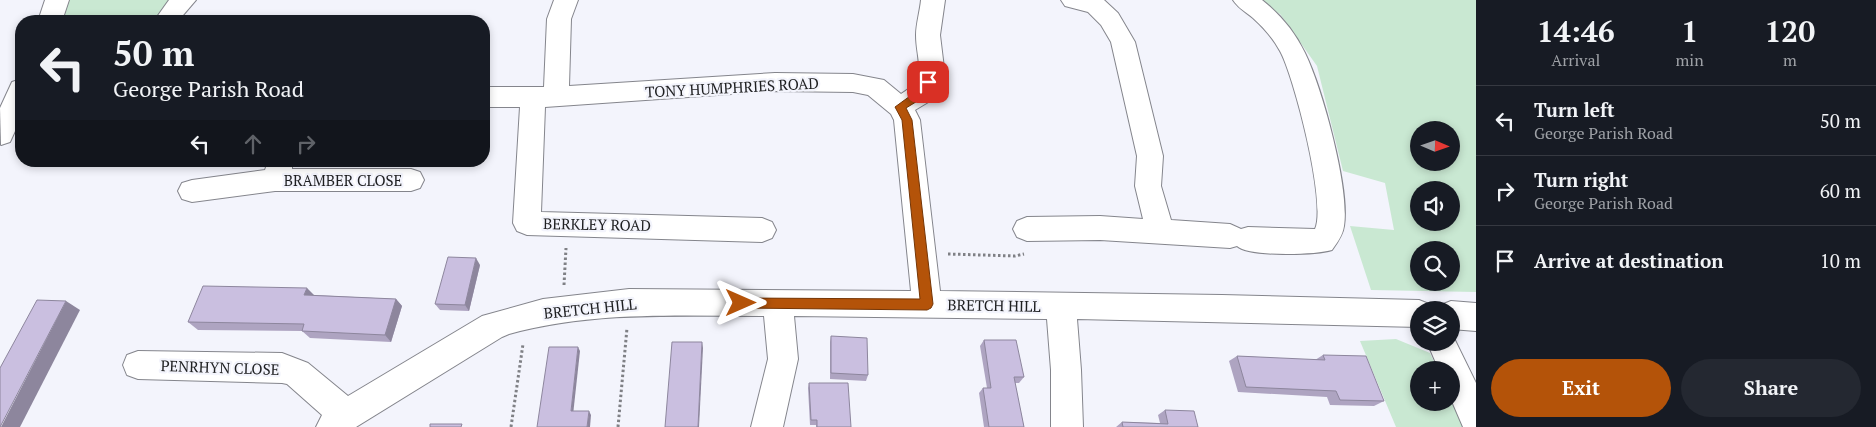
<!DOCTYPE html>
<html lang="en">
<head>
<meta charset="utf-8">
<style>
	:root { --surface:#171b24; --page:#242831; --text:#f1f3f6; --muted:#9ea1a6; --line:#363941; --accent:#b45309 }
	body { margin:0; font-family:"PT Serif",serif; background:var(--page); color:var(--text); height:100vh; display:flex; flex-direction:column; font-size:19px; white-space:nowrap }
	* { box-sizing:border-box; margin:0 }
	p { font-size:16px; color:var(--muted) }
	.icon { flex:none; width:28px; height:28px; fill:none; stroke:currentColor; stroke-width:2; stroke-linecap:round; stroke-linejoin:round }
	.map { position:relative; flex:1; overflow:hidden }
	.panel { display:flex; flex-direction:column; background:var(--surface); width:400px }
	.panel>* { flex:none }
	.banner { position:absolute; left:15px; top:15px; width:475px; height:152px; border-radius:20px; box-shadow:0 2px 8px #0003; background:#171b24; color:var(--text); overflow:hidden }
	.needle { width:32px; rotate:92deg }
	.fabs { position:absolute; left:1410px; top:121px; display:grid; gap:10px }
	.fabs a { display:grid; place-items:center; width:50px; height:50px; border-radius:50%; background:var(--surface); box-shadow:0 2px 8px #0003; font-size:25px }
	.pin { position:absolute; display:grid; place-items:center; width:42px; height:42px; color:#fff; margin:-21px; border-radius:10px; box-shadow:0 2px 8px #0006 }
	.me { position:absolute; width:55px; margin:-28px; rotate:90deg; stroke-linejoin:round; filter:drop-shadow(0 0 4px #0008) }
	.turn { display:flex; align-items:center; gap:18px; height:105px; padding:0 15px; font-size:22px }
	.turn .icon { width:65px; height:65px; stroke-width:2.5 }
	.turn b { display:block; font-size:35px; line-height:42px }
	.lanes { display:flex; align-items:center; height:48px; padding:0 15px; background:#0003; justify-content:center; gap:25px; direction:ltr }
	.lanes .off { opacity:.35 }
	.eta { display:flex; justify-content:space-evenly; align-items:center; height:85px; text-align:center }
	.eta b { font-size:30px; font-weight:700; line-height:35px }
	.button { display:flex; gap:10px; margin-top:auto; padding:10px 15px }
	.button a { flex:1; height:58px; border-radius:30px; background:var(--accent); color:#fff; font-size:20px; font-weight:700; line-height:58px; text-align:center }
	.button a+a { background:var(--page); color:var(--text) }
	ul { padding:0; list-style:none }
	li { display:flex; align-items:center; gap:15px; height:70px; padding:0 15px; border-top:1px solid var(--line) }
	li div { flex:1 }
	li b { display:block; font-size:19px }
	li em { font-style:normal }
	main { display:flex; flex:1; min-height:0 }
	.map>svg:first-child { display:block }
	.green { fill:#c9e8d2; fill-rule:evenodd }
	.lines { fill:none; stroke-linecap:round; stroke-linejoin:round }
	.minor-casing { stroke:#84858c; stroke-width:2 }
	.path { stroke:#7f8085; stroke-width:3; stroke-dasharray:2.5 2.5; stroke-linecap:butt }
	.minor { fill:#fff; fill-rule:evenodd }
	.wall { fill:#aea4c1 }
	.shaded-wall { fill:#8d869d }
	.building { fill:#cabfe0; stroke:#8d869d }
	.route { fill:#b45309; stroke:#753606 }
	.labels { text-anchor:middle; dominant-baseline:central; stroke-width:4.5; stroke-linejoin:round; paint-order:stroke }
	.street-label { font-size:15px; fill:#1e1f21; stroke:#f3f4fc }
</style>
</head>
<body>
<main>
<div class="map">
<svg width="1476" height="427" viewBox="0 0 1476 427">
	<rect width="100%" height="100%" fill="#f3f4fc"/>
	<!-- green -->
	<g class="green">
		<polygon points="62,0 175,0 153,21 55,21"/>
		<path d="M1251 0H1476V292L1371 290 1350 226 1394 230 1385 183 1343 171 1317 66 1280 14ZM1419 130H1451V162H1419ZM1419 190H1451V222H1419ZM1419 250H1451V282H1419Z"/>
		<polygon points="1396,339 1430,353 1438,370 1419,370 1419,402 1451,402 1451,398 1465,427 1396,427 1360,341"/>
	</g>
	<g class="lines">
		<defs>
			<g id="minor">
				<polygon points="45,0 69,0 62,21 38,21"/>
				<polygon points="169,0 196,0 178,21 154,21"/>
				<path d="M554 0H578L571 19 569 86 775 73 853 74 884 80 901 94C929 77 916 61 916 35 916 24 920 11 921 0H945L940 35 944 68 940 82 930 101 915 110 920 120 940 291 1222 295 1419 300 1429 304 1432 310H1419V327L1077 319 1081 370 1083 427H1051V370L1047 319 794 316 798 359 783 427H751L768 359 764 316C677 316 594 311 509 334L502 337 356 427H316L322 415 287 384 282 383 138 379 127 375 123 365 127 355 138 351 282 353 308 363 348 396 482 316 543 299 629 289 911 291 894 120 891 114 868 95 853 92 775 91 545 107 541 212 762 218 772 222 776 230 772 238 762 242 527 235 517 231 513 223 520 107H484V87H544L547 19Z"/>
				<path d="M1061 0H1104L1118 13 1135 42 1163 156 1161 186 1171 220 1230 224 1241 229 1248 227 1315 229C1327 204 1294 76 1280 51 1273 38 1263 27 1253 18 1246 12 1238 8 1233 0H1262C1280 14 1295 32 1305 53 1322 88 1350 188 1344 226 1343 235 1337 243 1332 250 1316 255 1248 257 1237 246L1230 248 1100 240 1027 241 1017 237 1013 229 1017 221 1027 217 1100 216 1143 219 1135 186 1137 156 1111 42 1101 25 1088 12 1065 6Z"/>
				<polygon points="21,79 21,118 10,142 1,145 0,108 12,82"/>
				<polygon points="268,161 292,161 292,169 411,169 420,172 424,180 420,188 411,191 275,191 192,202 182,199 178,191 182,183 192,180 265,170"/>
				<polygon points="1451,301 1476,303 1476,331 1451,329 1451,310 1438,310 1441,305"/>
				<polygon points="1451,332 1476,383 1476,427 1463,427 1451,399 1451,370 1439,370 1427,342 1451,342"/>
			</g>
		</defs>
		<!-- minor casing -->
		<use href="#minor" class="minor-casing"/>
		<!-- path -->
		<g class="path">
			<polyline points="948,254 1015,256 1024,254"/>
			<polyline points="564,285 566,248"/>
			<polyline points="511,427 523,344"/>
			<polyline points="618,427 627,328"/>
		</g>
		<!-- minor -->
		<use href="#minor" class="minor"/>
	</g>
	<!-- wall -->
	<g class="wall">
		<polygon points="480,265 469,311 440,310 435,304"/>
		<polygon points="314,295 396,299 402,306 391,342 310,338 302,331 198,330 188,322"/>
		<polygon points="831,336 868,375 866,381 830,379 830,342"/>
		<polygon points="984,340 1024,377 1019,383 1015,383 1024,427 984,427 979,393 983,388 987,388 980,346"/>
		<polygon points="1323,355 1384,401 1374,406 1330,405 1327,397 1238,392 1229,361 1237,356 1315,360"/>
		<polygon points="809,383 851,427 816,427 816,425 810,425 808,388"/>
		<polygon points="1165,410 1198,427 1116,427 1122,422 1160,423 1158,415"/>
	</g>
	<!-- shaded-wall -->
	<g class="shaded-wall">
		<polygon points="476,258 480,265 469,311 465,305"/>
		<polygon points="307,288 314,295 304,295"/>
		<polygon points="396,299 402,306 391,342 385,335"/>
		<polygon points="66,301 80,310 20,427 1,427"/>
		<polygon points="702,342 703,348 699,427 698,427"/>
		<polygon points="578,347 580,351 573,415 571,411"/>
		<polygon points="589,411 591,415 590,427 587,427"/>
	</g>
	<!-- building -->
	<g class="building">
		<polygon points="448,257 476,258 465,305 435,304"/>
		<polygon points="203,286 307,288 304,295 396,299 385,335 302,331 304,324 188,322"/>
		<polygon points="37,300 66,301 0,427 0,368"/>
		<polygon points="831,336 867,338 868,375 831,373"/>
		<polygon points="984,340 1016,340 1024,377 1014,377 1024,427 989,427 983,388 991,388"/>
		<polygon points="672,342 702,342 698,427 665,427"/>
		<polygon points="549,347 578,347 571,411 589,411 587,427 537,427"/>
		<polygon points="1323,355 1366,356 1384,401 1340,400 1336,391 1246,387 1237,356 1325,360"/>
		<polygon points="809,383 848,383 851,427 817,427 817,420 811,420"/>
		<polygon points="1165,410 1194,411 1198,427 1123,427 1122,422 1168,424"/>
		<polygon points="430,424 462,424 461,427 430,427"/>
	</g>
	<!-- route -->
	<polygon class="route" points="928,78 933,82 924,97 906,108 912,120 933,304 931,308 927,310 741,308 737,307 735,303 737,299 741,298 920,299 902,120 895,107 917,91 924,79"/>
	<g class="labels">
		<!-- street labels -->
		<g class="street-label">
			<text transform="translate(732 87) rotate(-3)">TONY HUMPHRIES ROAD</text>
			<text x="343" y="180">BRAMBER CLOSE</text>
			<text transform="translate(597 224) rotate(1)">BERKLEY ROAD</text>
			<text transform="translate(994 305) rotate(1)">BRETCH HILL</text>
			<text transform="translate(590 308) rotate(-6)">BRETCH HILL</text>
			<text transform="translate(220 367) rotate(2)">PENRHYN CLOSE</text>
		</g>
	</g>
</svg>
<div class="fabs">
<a><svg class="needle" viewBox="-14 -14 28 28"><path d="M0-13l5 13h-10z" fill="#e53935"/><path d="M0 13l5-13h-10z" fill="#9ea1a6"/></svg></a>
<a><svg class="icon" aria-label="sound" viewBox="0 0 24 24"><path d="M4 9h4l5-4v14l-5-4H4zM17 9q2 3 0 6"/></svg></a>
<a><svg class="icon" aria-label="search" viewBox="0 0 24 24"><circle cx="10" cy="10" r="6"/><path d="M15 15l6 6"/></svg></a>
<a><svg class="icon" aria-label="layers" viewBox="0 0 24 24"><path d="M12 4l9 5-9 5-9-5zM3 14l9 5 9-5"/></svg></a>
<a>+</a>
</div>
<div class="pin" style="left:928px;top:82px;background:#d93025"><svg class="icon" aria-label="arrive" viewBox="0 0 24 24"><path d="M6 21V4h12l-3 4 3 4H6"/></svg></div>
<svg class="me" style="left:741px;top:303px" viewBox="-20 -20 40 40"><path d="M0-17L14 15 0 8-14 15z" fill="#b45309" stroke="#fff" stroke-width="4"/></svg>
<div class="banner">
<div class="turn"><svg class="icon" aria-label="left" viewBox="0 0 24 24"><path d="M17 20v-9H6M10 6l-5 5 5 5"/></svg><div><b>50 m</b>George Parish Road</div></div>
<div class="lanes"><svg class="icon" aria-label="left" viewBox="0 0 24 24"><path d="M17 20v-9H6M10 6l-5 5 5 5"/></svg><svg class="icon off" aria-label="ahead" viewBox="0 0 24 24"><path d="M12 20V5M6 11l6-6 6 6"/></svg><svg class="icon off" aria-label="right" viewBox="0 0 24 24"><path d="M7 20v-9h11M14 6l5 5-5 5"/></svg></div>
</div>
</div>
<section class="panel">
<div class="eta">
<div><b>14:46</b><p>Arrival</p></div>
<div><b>1</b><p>min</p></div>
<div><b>120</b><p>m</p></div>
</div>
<ul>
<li><svg class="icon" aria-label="left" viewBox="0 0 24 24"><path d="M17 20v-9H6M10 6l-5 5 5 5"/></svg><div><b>Turn left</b><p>George Parish Road</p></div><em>50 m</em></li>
<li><svg class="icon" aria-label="right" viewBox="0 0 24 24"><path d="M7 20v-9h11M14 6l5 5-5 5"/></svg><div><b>Turn right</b><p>George Parish Road</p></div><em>60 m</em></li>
<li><svg class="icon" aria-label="arrive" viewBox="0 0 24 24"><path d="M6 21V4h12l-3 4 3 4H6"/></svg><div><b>Arrive at destination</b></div><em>10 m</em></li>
</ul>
<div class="button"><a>Exit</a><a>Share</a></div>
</section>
</main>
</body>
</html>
